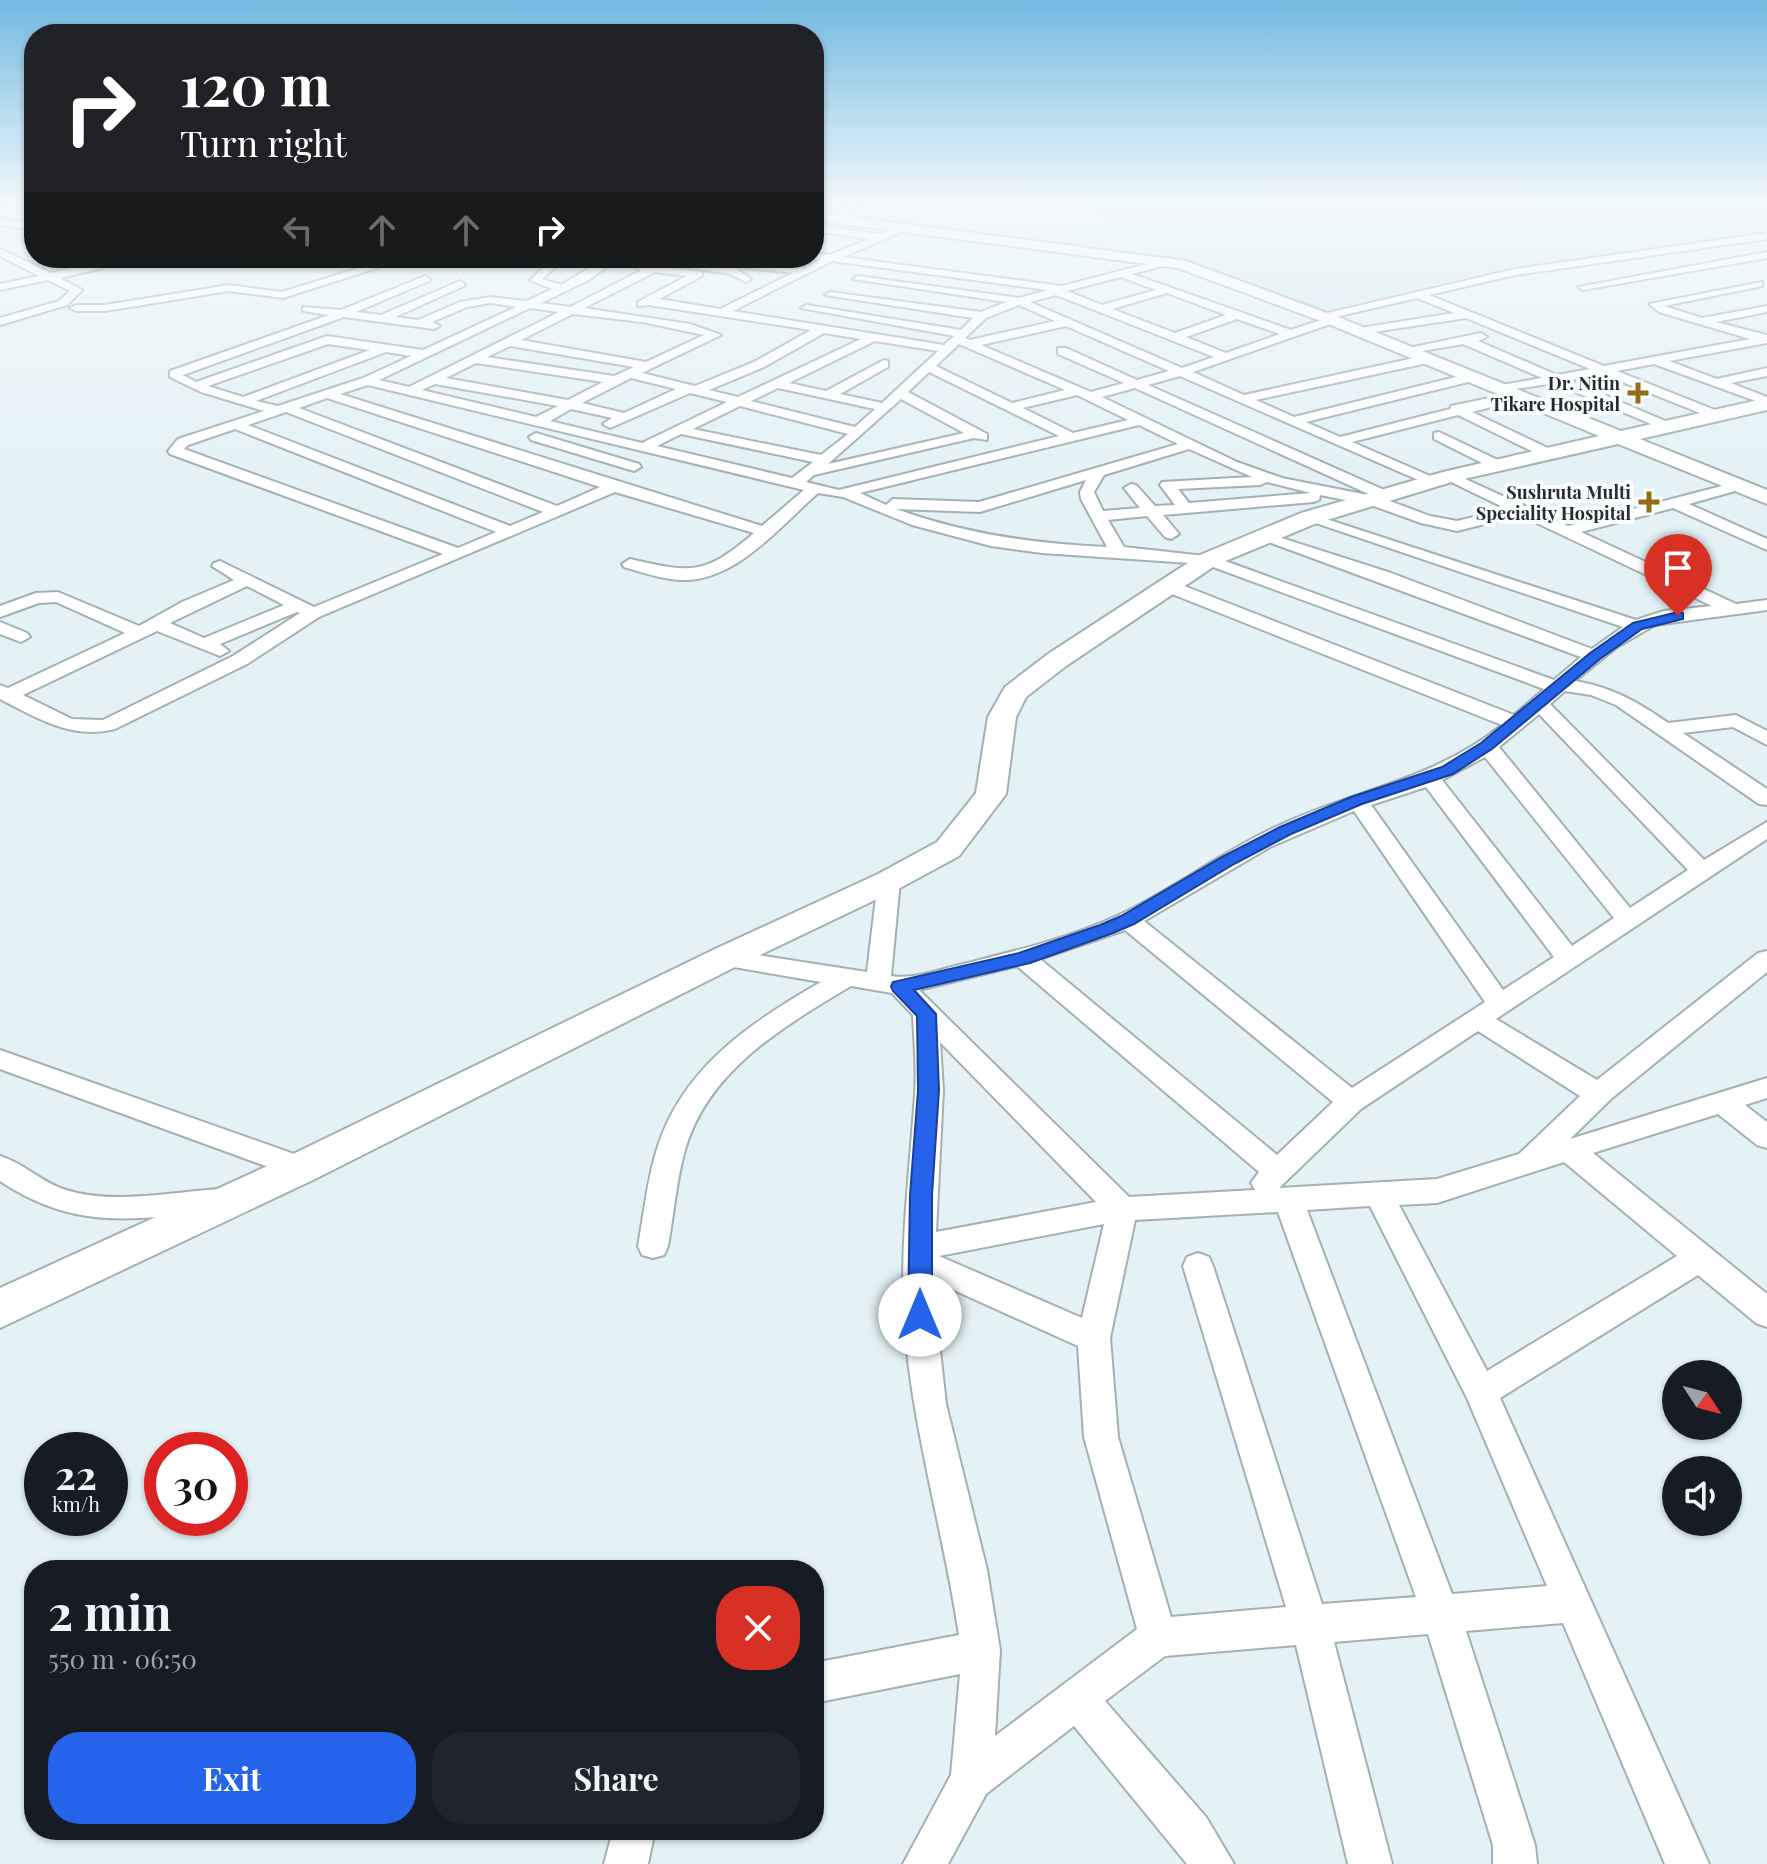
<!DOCTYPE html>
<html lang="en">
<head>
<meta charset="utf-8">
<style>
	:root { --surface:#171b24; --page:#20242c; --text:#f1f3f6; --muted:#9ea1a6; --accent:#2563eb }
	body { margin:0; font-family:"Playfair Display",serif; background:var(--page); color:var(--text); height:100vh; display:flex; flex-direction:column; font-size:30px; white-space:nowrap }
	* { box-sizing:border-box; margin:0 }
	p { font-size:26px; color:var(--muted) }
	.icon { flex:none; width:44px; height:44px; fill:none; stroke:currentColor; stroke-width:2; stroke-linecap:round; stroke-linejoin:round }
	.map { position:relative; flex:1; overflow:hidden }
	.panel { position:absolute; left:24px; top:1560px; width:800px; height:280px; display:flex; flex-direction:column; background:var(--surface); border-radius:32px; box-shadow:0 2px 6px #0004 }
	.panel>* { flex:none }
	.top-card { position:absolute; left:24px; top:24px; width:800px; height:244px; border-radius:32px; box-shadow:0 2px 6px #0004; background:#202124; color:#fff; overflow:hidden }
	.needle { width:52px; rotate:126deg }
	.fabs { position:absolute; left:1662px; top:1360px; display:grid; gap:16px }
	.fabs a { display:grid; place-items:center; width:80px; height:80px; border-radius:50%; background:var(--surface); box-shadow:0 2px 6px #0004; font-size:40px }
	.speed { position:absolute; left:24px; top:1432px; display:flex; gap:16px; font-size:40px; font-weight:700; text-align:center }
	.speed>* { display:grid; place-content:center; width:104px; height:104px; border-radius:50%; background:var(--surface); box-shadow:0 2px 6px #0004; line-height:1 }
	.speed small { font-size:20px; font-weight:400 }
	.speed .limit { border:12px solid #d22; background:#fff; color:#111 }
	.pin { position:absolute; display:grid; place-items:center; width:68px; height:68px; color:#fff; margin:-82px -34px; border-radius:50% 50% 50% 0; rotate:-45deg; box-shadow:0 0 8px #0007 }
	.pin .icon { rotate:45deg }
	.me { position:absolute; width:88px; margin:-44px; rotate:0deg; stroke-linejoin:round; filter:drop-shadow(0 0 6px #0008) }
	.turn { display:flex; align-items:center; gap:28px; height:168px; padding:0 24px; font-size:36px }
	.turn .icon { width:104px; height:104px; stroke-width:2.5 }
	.turn b { display:block; font-size:56px; line-height:68px }
	.lanes { display:flex; align-items:center; height:76px; padding:0 24px; background:#0003; justify-content:center; gap:40px; direction:ltr }
	.lanes .off { opacity:.35 }
	.round { display:grid; place-items:center; flex:none; width:84px; height:84px; border-radius:32px; background:var(--page) }
	.head { display:flex; align-items:center; justify-content:space-between; height:136px; padding:0 24px }
	h1 { font-size:48px; font-weight:700; line-height:60px }
	.primary-button { display:flex; gap:16px; margin-top:auto; padding:16px 24px }
	.primary-button a { flex:1; height:92px; border-radius:32px; background:var(--accent); color:#fff; font-size:32px; font-weight:700; line-height:92px; text-align:center }
	.primary-button a+a { background:var(--page); color:var(--text) }
	.map>svg:first-child { display:block }
	.built { fill:#d1e7ed }
	.lines { fill:none; stroke-linecap:round; stroke-linejoin:round }
	.street-casing { stroke:#a4b1b4; stroke-width:4 }
	.secondary-casing { stroke:#a4b1b4; stroke-width:4 }
	.street { fill:#fff; fill-rule:evenodd }
	.secondary { fill:#fff; fill-rule:evenodd }
	.route { fill:#2563eb; stroke:#184099; stroke-width:2 }
	.poi-dot { fill:#936c15; stroke:#fafdfe; stroke-width:3 }
	.labels { text-anchor:middle; dominant-baseline:central; stroke-width:8; stroke-linejoin:round; paint-order:stroke }
	.far-poi-label { font-size:18px; font-weight:bold; fill:#262b2d; stroke:#fafdfe; text-anchor:end }
</style>
</head>
<body>
<div class="map">
<svg width="1767" height="1864" viewBox="0 0 1767 1864">
	<rect width="100%" height="100%" fill="#e4f2f6"/>
	<!-- built -->
	<polygon class="built" points="1101,203 1767,203 1767,232 1480,274 1323,311 1181,258 1020,238 1123,220 1078,212"/>
	<g class="lines">
		<defs>
			<g id="street">
				<polygon points="0,203 11,203 0,207"/>
				<polygon points="854,203 865,203 837,221 831,221 831,217"/>
				<polygon points="0,219 34,224 34,230 0,225"/>
				<path d="M905 224 908 229 843 257 1062 286 1170 258 1175 261 1174 263 1132 274 1291 330 1321 320 1317 317 1319 315 1515 269 1767 233V239L1515 275 1429 295 1604 366 1750 339 1659 312 1649 304 1762 282V286L1758 287 1664 306 1702 318 1767 306V312L1716 322 1767 335V343L1669 361 1717 379 1767 368V376L1731 383 1767 397V405L1654 364 1617 371 1720 412V418L1715 419 1602 374 1569 380 1670 423V429L1665 430 1554 383 1496 392V386L1542 378 1463 344 1405 354 1399 350 1481 333 1487 337 1478 341 1557 375 1590 369 1466 318 1360 334 1354 331 1360 328 1454 313 1417 298 1335 317 1336 322 1193 372 1244 395 1428 355 1432 356V362L1256 400 1294 417 1472 373 1476 374V380L1306 422 1340 437 1450 409 1451 406 1518 392 1524 396 1523 399 1472 412 1552 450V456H1542L1458 415 1352 442 1437 479V485L1432 486 1180 376 1148 385 1391 493 1394 496 1387 500 1430 516 1457 521 1507 509 1445 479 1443 476 1450 472 1568 526 1737 482 1744 486 1742 489 1689 504 1767 539V550L1673 508 1581 532 1736 604 1767 600V610L1655 625 1617 647 1575 681C1612 687 1638 702 1668 723L1736 715 1767 731V745L1733 727 1683 733 1767 789V805L1759 804 1616 705 1591 695 1565 691 1550 704 1704 860 1767 822V839L1496 1019 1597 1080 1758 953 1767 951V972L1612 1098 1570 1139 1767 1078V1098L1745 1105 1767 1122V1148L1757 1145 1718 1114 1593 1153 1767 1294V1327L1756 1323 1698 1275 1500 1398 1709 1864H1665L1563 1623 1466 1631 1535 1845 1537 1864H1493V1845L1428 1634 1334 1642 1392 1864H1348L1296 1645 1165 1656 1105 1701 1206 1817 1234 1864H1187L1074 1726 986 1794 948 1864H903L951 1775 960 1674 814 1703V1663L959 1635C943 1528 911 1425 904 1318 900 1243 910 1168 915 1094 917 1068 914 1041 913 1015L892 993 851 986C784 1026 708 1070 685 1150 676 1181 674 1214 668 1246L664 1255 653 1258 642 1255 638 1246C644 1214 647 1180 657 1149 682 1068 751 1022 821 982L716 964 713 958 716 952 725 950 867 972 878 881 881 876H897L900 881 891 976C913 980 941 969 963 964 1015 951 1070 938 1119 915 1174 889 1223 851 1278 826 1357 789 1432 781 1502 725L1162 590 1160 586 1162 582H1174L1514 715 1544 689 1205 564 1042 553 991 546 912 525 843 497 818 493C779 527 735 583 679 580 661 579 641 572 624 567L622 564 630 559C691 573 704 576 754 533L615 492 319 617 247 664 115 729C72 740 37 718 0 699V685L8 688 125 633 56 602 39 603 0 617V606L36 593 58 592 139 626 182 602 234 580 212 566 214 563 220 561 314 607 443 554 170 454 168 451 178 439 264 411 201 392 170 377V371L329 315 303 311V307L341 310 425 276 430 279 429 281 356 312 381 315 460 281 465 284 464 286 395 317 418 320 460 302 490 297 527 301 552 289 530 280 554 258H565L542 279 561 285 606 258H618L589 280 541 303 570 307 642 270 634 267 639 264 702 272V276L659 299 720 309 793 273 724 265 719 262 720 260 804 268 820 260 810 258H814V253L829 255 869 239 814 231V225L879 234ZM832 261 1048 290 1019 298 858 276 853 279 1006 302 981 312 830 292 825 295 973 318 961 330 807 305 801 308 954 336 944 345 733 311ZM655 272 687 276 638 302V306L649 305 811 330 756 361 695 386 642 373 721 335 690 324 584 308ZM1121 277 1156 290 1102 305 1067 291ZM1167 293 1226 315 1175 333 1112 309ZM1056 295 1214 357 1182 368 1030 302ZM490 303 516 307 423 350 327 336 196 382 183 375 344 317 434 329 440 326 432 322 467 307ZM1019 305 1055 321 970 340 965 338 986 318ZM530 308 559 312 409 387 379 380ZM573 314 642 322 704 335 646 362 521 340ZM1237 319 1280 334 1226 353 1186 337ZM1066 326 1169 371 1137 380 1066 348H1058V354L1124 383 1091 392 981 345ZM824 333 861 339 738 397 709 390 764 367ZM875 341 938 351 882 403 840 394 888 367V361L884 360 826 391 789 383ZM328 344 370 350 243 397 208 386ZM959 344 1065 390 1012 403 936 366ZM510 346 634 367 614 376 487 357ZM386 352 411 356 363 378 278 406 256 401ZM476 363 603 382 568 400 446 378ZM929 372 1059 436 839 490 806 482 814 475 974 438 987 440V434L908 392ZM631 378 676 389 624 413 582 403ZM435 384 558 406 536 417 422 390ZM368 385 804 490 762 526 340 394ZM778 388 875 409 855 427 751 401ZM1135 388 1373 496 1282 478 1237 462 1102 397ZM690 393 727 402 642 443 550 421 571 409 612 418 603 424 610 428ZM1077 395 1128 420 1073 433 1023 408ZM327 398 600 487 557 506 299 408ZM901 399 964 433 828 464ZM740 406 848 434 821 455 693 429ZM286 412 543 512 510 526 248 425ZM1139 425 1178 444 979 502 893 499 886 505 860 493ZM235 429 496 532 458 548 184 449 188 445ZM681 434 813 462 792 478 657 446ZM1189 449 1252 477 1162 482 1160 485 1175 505 1155 506 1136 485 1131 484 1124 488 1140 508 1103 511 1094 492 1104 475ZM1086 480 1080 492 1081 499 1107 547C1034 544 965 534 896 509L980 512ZM1267 482 1311 493 1189 503 1178 489 1260 485ZM1320 495 1371 505 1421 523 1457 531 1520 515 1712 606 1664 611 1636 620 1314 515H1304L1301 518 1623 627 1592 649 1391 573 1269 534 1263 532 1255 537 1581 657 1554 680 1214 557 1124 547 1108 520 1147 516 1165 537 1171 539 1179 534 1163 515 1314 502 1319 500ZM247 586 284 605 204 638 170 623ZM297 612 300 613 233 656 103 720 72 719 23 695 157 631 220 656 229 651 220 644ZM1539 714 1688 870 1630 908 1499 747ZM1485 757 1614 918 1572 946 1442 780ZM1426 787 1554 957 1503 990 1371 805ZM1354 811 1485 1002 1352 1088 1144 921 1270 847ZM1125 930 1333 1102 1277 1155 1040 959ZM1017 966 1259 1172 1251 1183 1255 1190 1129 1197 919 990ZM1478 1031 1580 1096 1519 1154 1437 1179 1279 1188 1361 1109ZM940 1042 1096 1202 936 1232 943 1090ZM1564 1162 1677 1256 1487 1371 1399 1205 1437 1203ZM1370 1206 1467 1398 1547 1586 1452 1594 1307 1210ZM1278 1212 1416 1597 1322 1604 1213 1266 1209 1257 1198 1253 1187 1257 1183 1266 1286 1607 1171 1617 1118 1437 1110 1338 1135 1220ZM1104 1224 1082 1318 939 1256ZM936 1282 1078 1346 1084 1437 1137 1629 995 1736 1000 1650 987 1570 946 1404 936 1315Z"/>
				<polygon points="0,249 51,273 113,258 128,258 99,269 60,278 82,290 67,305 0,325 0,318 59,301 70,291 48,280 0,290 0,284 39,276 0,256"/>
				<polygon points="1767,252 1767,258 1583,290 1578,287"/>
				<polygon points="392,258 408,258 283,298 229,291 105,311 76,311 70,308 76,305 105,305 229,285 282,292"/>
				<polygon points="683,261 737,269 751,279 746,282 730,274 679,266 678,264"/>
				<polygon points="1439,432 1502,462 1504,465 1502,468 1492,468 1434,439 1434,433"/>
				<polygon points="536,433 639,464 641,467 634,471 531,440 529,437"/>
				<polygon points="0,622 27,633 30,637 21,642 0,634"/>
				<polygon points="0,1050 311,1160 315,1168 311,1176 301,1179 0,1069"/>
				<path d="M0 1156C24 1163 42 1183 66 1190 113 1205 171 1192 220 1189L230 1193 235 1201 230 1209 220 1213C132 1217 79 1233 0 1181Z"/>
				<polygon points="613,1830 655,1830 648,1864 604,1864"/>
			</g>
			<polygon id="secondary" points="814,212 1186,261 1338,317 1621,431 1767,398 1767,410 1640,439 1767,490 1767,504 1618,444 1455,481 1317,523 1216,565 1066,666 1026,697 1016,717 1006,794 959,856 900,888 737,966 315,1179 0,1328 0,1288 287,1157 713,950 878,874 937,842 976,793 988,717 1005,687 1048,654 1200,555 1301,513 1443,472 1599,436 1326,323 1178,268 814,220"/>
		</defs>
		<!-- street casing -->
		<use href="#street" class="street-casing"/>
		<!-- secondary casing -->
		<use href="#secondary" class="secondary-casing"/>
		<!-- street -->
		<use href="#street" class="street"/>
		<!-- secondary -->
		<use href="#secondary" class="secondary"/>
	</g>
	<!-- sky -->
	<linearGradient id="sky" x2="0" y2="1"><stop stop-color="#73b9e0"/><stop offset="0.44" stop-color="#f3f9fb"/><stop offset="1" stop-color="#f3f9fb" stop-opacity="0"/></linearGradient>
	<rect width="1767" height="464" fill="url(#sky)"/>
	<!-- route -->
	<polygon class="route" points="1678,612 1683,613 1683,619 1642,629 1600,659 1492,749 1453,774 1362,804 1291,834 1234,864 1134,924 1113,933 1030,963 914,990 936,1014 939,1090 932,1195 932,1315 928,1323 920,1326 911,1323 908,1315 910,1195 918,1090 917,1016 893,991 891,986 893,982 1019,953 1100,925 1121,916 1222,857 1280,827 1351,797 1442,767 1481,743 1590,653 1633,623"/>
	<!-- markers -->
	<g class="poi-dot">
		<path d="M1634 381h8v8h8v8h-8v8h-8v-8h-8v-8h8z"/>
		<path d="M1645 490h8v8h8v8h-8v8h-8v-8h-8v-8h8z"/>
	</g>
	<g class="labels">
		<!-- far-poi labels -->
		<g class="far-poi-label">
			<text x="1620" y="383">Dr. Nitin<tspan x="1620" dy="21">Tikare Hospital</tspan></text>
			<text x="1631" y="492">Sushruta Multi<tspan x="1631" dy="21">Speciality Hospital</tspan></text>
		</g>
	</g>
</svg>
<div class="fabs">
<a><svg class="needle" viewBox="-14 -14 28 28"><path d="M0-13l5 13h-10z" fill="#e53935"/><path d="M0 13l5-13h-10z" fill="#9ea1a6"/></svg></a>
<a><svg class="icon" aria-label="sound" viewBox="0 0 24 24"><path d="M4 9h4l5-4v14l-5-4H4zM17 9q2 3 0 6"/></svg></a>
</div>
<div class="speed"><div>22<small>km/h</small></div><div class="limit">30</div></div>
<div class="pin" style="left:1678px;top:616px;background:#d93025"><svg class="icon" aria-label="arrive" viewBox="0 0 24 24"><path d="M6 21V4h12l-3 4 3 4H6"/></svg></div>
<svg class="me" style="left:920px;top:1315px" viewBox="-20 -20 40 40"><circle r="19" fill="#fff"/><path d="M0-13L10 11 0 6-10 11z" fill="#2563eb"/></svg>
<div class="top-card">
<div class="turn"><svg class="icon" aria-label="right" viewBox="0 0 24 24"><path d="M7 20v-9h11M14 6l5 5-5 5"/></svg><div><b>120 m</b>Turn right</div></div>
<div class="lanes"><svg class="icon off" aria-label="left" viewBox="0 0 24 24"><path d="M17 20v-9H6M10 6l-5 5 5 5"/></svg><svg class="icon off" aria-label="ahead" viewBox="0 0 24 24"><path d="M12 20V5M6 11l6-6 6 6"/></svg><svg class="icon off" aria-label="ahead" viewBox="0 0 24 24"><path d="M12 20V5M6 11l6-6 6 6"/></svg><svg class="icon" aria-label="right" viewBox="0 0 24 24"><path d="M7 20v-9h11M14 6l5 5-5 5"/></svg></div>
</div>
<section class="panel">
<div class="head"><div><h1>2 min</h1><p>550 m · 06:50</p></div><a class="round" style="background:#d93025;color:#fff"><svg class="icon" aria-label="close" viewBox="0 0 24 24"><path d="M6 6l12 12M18 6L6 18"/></svg></a></div>
<div class="primary-button"><a>Exit</a><a>Share</a></div>
</section>
</div>
</body>
</html>
